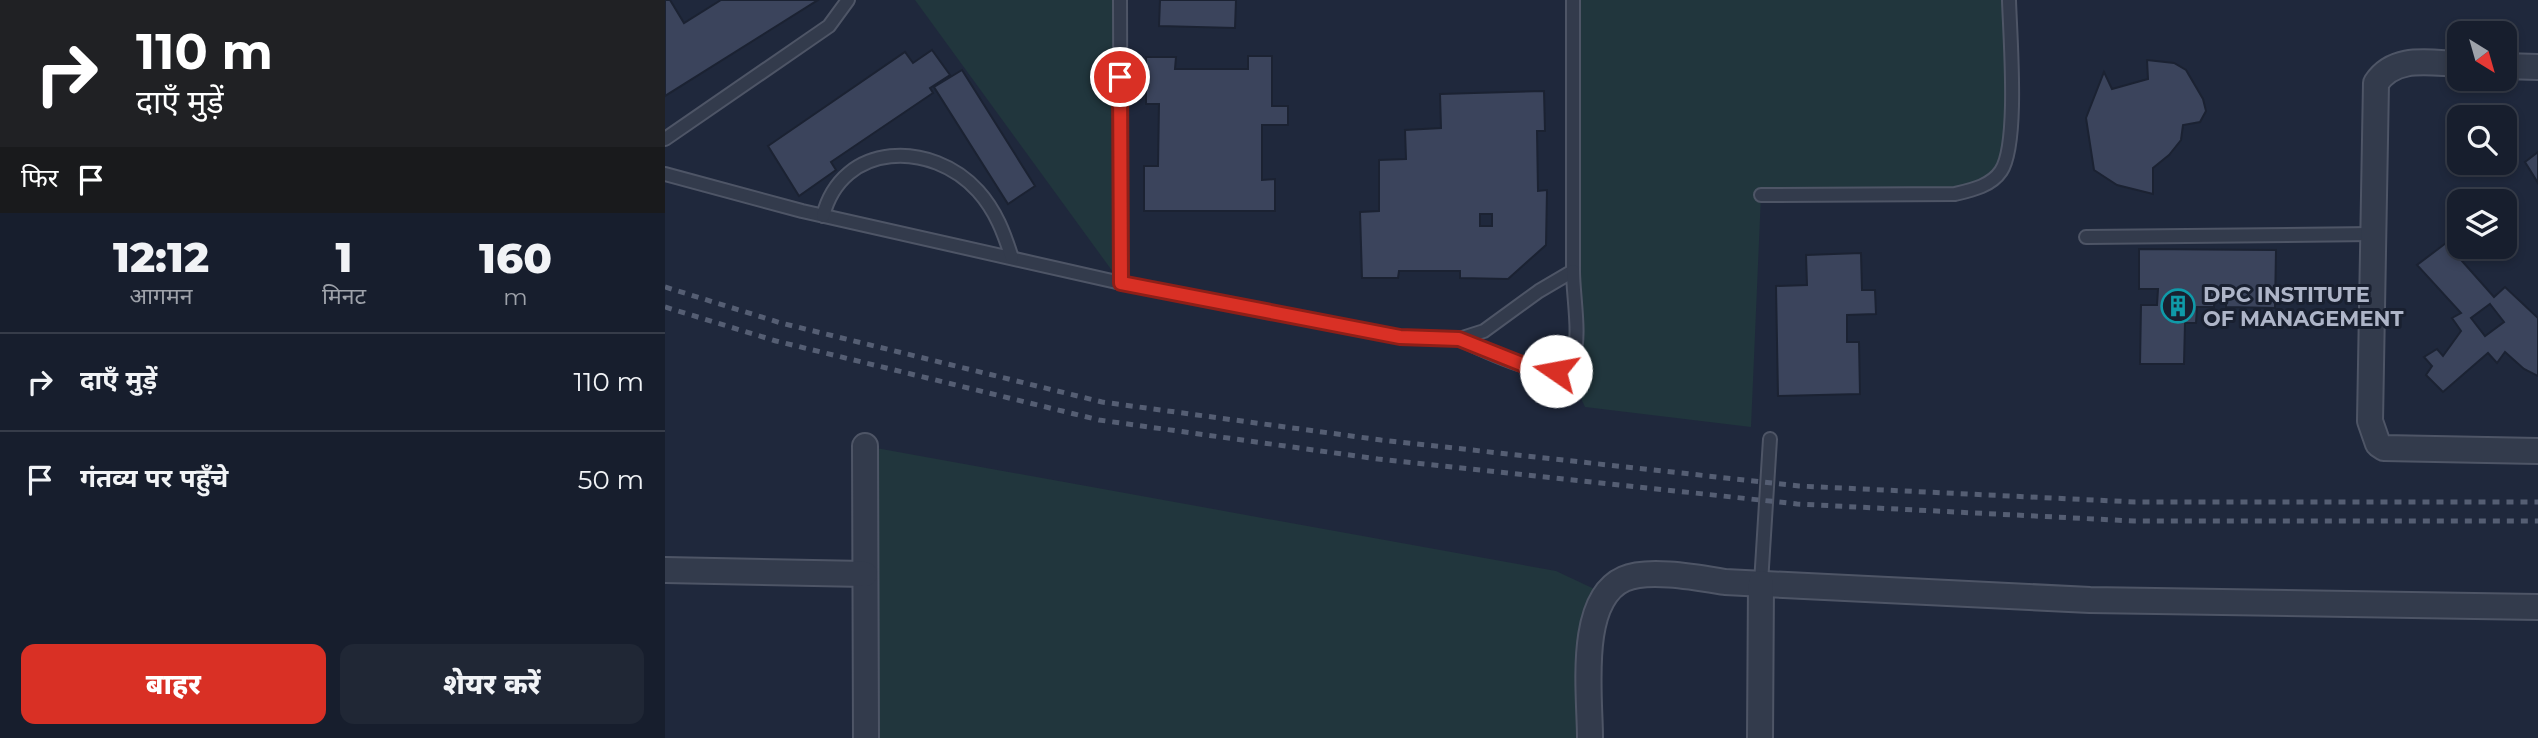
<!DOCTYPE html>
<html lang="hi">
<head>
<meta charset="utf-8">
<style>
	:root { --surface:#171e2d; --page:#202735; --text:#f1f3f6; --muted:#9ea2aa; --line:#363c49; --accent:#d93025 }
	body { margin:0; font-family:Montserrat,"Noto Sans Devanagari",sans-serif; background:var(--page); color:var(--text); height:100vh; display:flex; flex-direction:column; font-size:26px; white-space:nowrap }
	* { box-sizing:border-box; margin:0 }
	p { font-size:23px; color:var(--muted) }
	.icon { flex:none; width:38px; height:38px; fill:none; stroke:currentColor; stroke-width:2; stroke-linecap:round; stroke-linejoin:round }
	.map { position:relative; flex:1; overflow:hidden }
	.details { display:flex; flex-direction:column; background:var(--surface); width:665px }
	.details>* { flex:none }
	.hud { background:#202124; color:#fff; overflow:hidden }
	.needle { width:46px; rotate:143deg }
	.buttons { position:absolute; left:1782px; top:21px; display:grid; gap:14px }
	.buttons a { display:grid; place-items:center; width:70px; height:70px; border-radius:14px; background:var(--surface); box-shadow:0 4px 10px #0003,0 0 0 2px var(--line); font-size:35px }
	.pin { position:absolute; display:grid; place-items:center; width:60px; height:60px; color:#fff; margin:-30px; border:4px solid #fff; border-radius:50%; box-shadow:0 2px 7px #0007 }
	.me { position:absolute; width:77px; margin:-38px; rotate:282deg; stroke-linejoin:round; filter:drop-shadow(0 0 5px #0008) }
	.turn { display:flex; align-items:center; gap:24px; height:147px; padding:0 21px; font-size:32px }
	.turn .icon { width:91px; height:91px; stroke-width:2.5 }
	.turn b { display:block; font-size:49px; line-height:60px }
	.then { display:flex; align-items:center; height:66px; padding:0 21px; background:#0003; gap:14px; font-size:26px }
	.eta { display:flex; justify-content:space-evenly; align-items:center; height:119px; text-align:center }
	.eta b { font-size:42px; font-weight:800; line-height:49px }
	.action { display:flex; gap:14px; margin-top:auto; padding:14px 21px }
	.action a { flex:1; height:80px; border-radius:14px; background:var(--accent); color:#fff; font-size:28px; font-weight:800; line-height:80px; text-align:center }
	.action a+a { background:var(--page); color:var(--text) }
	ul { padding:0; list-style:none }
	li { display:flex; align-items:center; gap:21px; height:98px; padding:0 21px; border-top:2px solid var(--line) }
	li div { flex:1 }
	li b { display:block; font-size:26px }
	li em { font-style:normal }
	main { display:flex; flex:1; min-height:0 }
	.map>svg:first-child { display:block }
	.green { fill:#21363d }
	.building { fill:#3b445c; stroke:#1b2232; stroke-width:2; fill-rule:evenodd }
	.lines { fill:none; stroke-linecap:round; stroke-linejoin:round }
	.lane-casing { stroke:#4e5566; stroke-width:16 }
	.street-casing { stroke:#4e5566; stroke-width:28 }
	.lane { stroke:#333b4c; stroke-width:12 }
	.street { stroke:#333b4c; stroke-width:24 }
	.rail { stroke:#555e73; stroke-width:5; stroke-dasharray:7 7; stroke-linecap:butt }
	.route-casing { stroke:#8d1f18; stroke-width:18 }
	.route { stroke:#d93025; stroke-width:12 }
	.labels { text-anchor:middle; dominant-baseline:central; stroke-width:6; stroke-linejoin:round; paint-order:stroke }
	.poi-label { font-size:21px; font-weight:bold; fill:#aeb5c8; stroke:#192030; text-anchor:start }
</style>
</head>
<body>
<main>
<section class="details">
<div class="hud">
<div class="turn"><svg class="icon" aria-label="right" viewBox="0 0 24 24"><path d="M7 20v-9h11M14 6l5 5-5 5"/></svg><div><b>110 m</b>दाएँ मुड़ें</div></div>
<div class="then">फिर<svg class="icon" aria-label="arrive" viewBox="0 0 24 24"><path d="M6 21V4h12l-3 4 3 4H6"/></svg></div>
</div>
<div class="eta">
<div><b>12:12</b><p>आगमन</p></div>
<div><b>1</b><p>मिनट</p></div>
<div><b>160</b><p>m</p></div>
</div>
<ul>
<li><svg class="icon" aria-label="right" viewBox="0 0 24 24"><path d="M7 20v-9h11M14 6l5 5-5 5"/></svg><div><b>दाएँ मुड़ें</b></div><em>110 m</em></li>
<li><svg class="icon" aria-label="arrive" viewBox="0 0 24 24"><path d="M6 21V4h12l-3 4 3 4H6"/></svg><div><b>गंतव्य पर पहुँचे</b></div><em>50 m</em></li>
</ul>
<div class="action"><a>बाहर</a><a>शेयर करें</a></div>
</section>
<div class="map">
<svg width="1873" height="738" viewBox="0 0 1873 738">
	<rect width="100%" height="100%" fill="#1f283c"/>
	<!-- green -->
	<g class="green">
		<polygon points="250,0 455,0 456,283"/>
		<polygon points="908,0 1345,0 1342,156 1313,189 1096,195 1086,427 920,407 901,367 908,271"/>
		<polygon points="200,446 891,571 940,594 913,738 199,738"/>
	</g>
	<!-- building -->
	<g class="building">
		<polygon points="0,0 5,0 19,23 56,0 153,0 0,96"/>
		<polygon points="495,0 571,0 570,28 494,26"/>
		<polygon points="267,50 285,75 265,88 268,93 166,162 171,170 134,196 103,146 240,52 248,63"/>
		<polygon points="583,56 607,56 607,106 623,106 623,125 597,125 597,180 610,179 610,211 479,211 479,166 493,166 494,104 481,104 481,57 511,57 510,69 583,69"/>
		<polygon points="1482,60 1509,63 1521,70 1538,99 1541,111 1535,122 1518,125 1516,140 1504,155 1488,168 1488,194 1452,185 1429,170 1421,118 1439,72 1447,89 1483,79"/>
		<polygon points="297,70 370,186 343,204 269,87"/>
		<path d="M879 91 880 131H872L873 191 882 190 881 245 843 279 795 278V271H734L733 278H697L695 212 714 211V160L741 159 740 130 776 128 775 94ZM815 214H827V226H815Z"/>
		<polygon points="1873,152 1873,183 1860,162"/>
		<path d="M1781 243 1829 297 1840 287 1873 318V376L1859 369 1840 352 1832 363 1823 353 1778 392 1761 375 1767 366 1759 357 1772 349 1778 356 1796 331 1787 318 1796 313 1752 265ZM1825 304 1839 322 1820 336 1806 318Z"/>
		<polygon points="1474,249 1611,250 1610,308 1561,307 1561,293 1550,293 1549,307 1532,307 1531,323 1520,323 1519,364 1475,364 1476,305 1492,305 1493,289 1474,289"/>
		<polygon points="1196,253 1197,290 1210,290 1211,314 1182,315 1182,342 1194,342 1195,394 1113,396 1111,286 1142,285 1141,255"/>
	</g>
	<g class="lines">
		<defs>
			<g id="lane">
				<polyline points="455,0 456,283"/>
				<polyline points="0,139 164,26 183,0"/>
				<polyline points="0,174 137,211 456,283 735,337 794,339 819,331 874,291 908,271 908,0"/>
				<path d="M1096 195 1290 194C1307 190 1326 186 1336 171 1354 144 1345 36 1344 0"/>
				<path d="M158 216C177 141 267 140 313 191 331 211 339 233 347 258"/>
				<polyline points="1421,237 1708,234"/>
				<path d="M794 339C815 348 895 391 908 358 916 337 908 295 908 271"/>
				<polyline points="1096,583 1105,439"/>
			</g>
			<g id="street">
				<path d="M1794 64C1764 63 1730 55 1711 83L1705 421 1713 444 1719 448 1873 451"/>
				<polyline points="1839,66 1873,67"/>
				<polyline points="200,446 201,738"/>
				<polyline points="0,570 200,574"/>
				<path d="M925 738C925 695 912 600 959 579 983 568 1035 578 1060 582L1425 600 1873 607"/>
				<polyline points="1095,738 1096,583"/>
			</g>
		</defs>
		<!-- lane casing -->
		<use href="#lane" class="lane-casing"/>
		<!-- street casing -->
		<use href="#street" class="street-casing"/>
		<!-- lane -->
		<use href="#lane" class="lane"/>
		<!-- street -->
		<use href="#street" class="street"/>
		<!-- rail -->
		<g class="rail">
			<polyline points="0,287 116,323 437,402 716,440 1134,486 1470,502 1873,502"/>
			<polyline points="0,307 111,341 434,420 713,459 1132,504 1469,521 1873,521"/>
		</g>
	</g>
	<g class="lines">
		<defs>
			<polyline id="route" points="455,77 456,283 735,337 794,339 869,369 891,371"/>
		</defs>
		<!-- route casing -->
		<use href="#route" class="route-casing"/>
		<!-- route -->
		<use href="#route" class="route"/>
	</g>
	<!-- icons -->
	<defs>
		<symbol id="building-ring" viewBox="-11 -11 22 22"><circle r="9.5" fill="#192030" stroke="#0f9aa8" stroke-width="1.5"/><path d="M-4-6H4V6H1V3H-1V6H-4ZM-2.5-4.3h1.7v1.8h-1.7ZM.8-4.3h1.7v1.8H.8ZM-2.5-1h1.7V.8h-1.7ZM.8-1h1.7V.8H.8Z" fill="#0f9aa8"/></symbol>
	</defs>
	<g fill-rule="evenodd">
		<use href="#building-ring" x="1494" y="287" width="38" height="38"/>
	</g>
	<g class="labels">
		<!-- poi labels -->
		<g class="poi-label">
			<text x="1538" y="294">DPC INSTITUTE<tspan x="1538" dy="24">OF MANAGEMENT</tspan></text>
		</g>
	</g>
</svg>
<div class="buttons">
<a><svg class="needle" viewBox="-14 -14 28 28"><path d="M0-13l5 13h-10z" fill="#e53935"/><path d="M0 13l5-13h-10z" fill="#9ea2aa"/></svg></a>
<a><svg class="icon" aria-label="search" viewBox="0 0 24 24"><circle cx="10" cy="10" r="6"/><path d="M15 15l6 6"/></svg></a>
<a><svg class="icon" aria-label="layers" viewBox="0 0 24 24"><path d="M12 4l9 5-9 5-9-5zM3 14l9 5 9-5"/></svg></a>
</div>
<div class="pin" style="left:455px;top:77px;background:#d93025"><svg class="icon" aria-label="arrive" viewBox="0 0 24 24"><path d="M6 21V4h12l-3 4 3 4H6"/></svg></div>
<svg class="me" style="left:891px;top:371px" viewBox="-20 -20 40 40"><circle r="19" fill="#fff"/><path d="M0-13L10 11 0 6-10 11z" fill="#d93025"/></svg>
</div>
</main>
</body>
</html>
